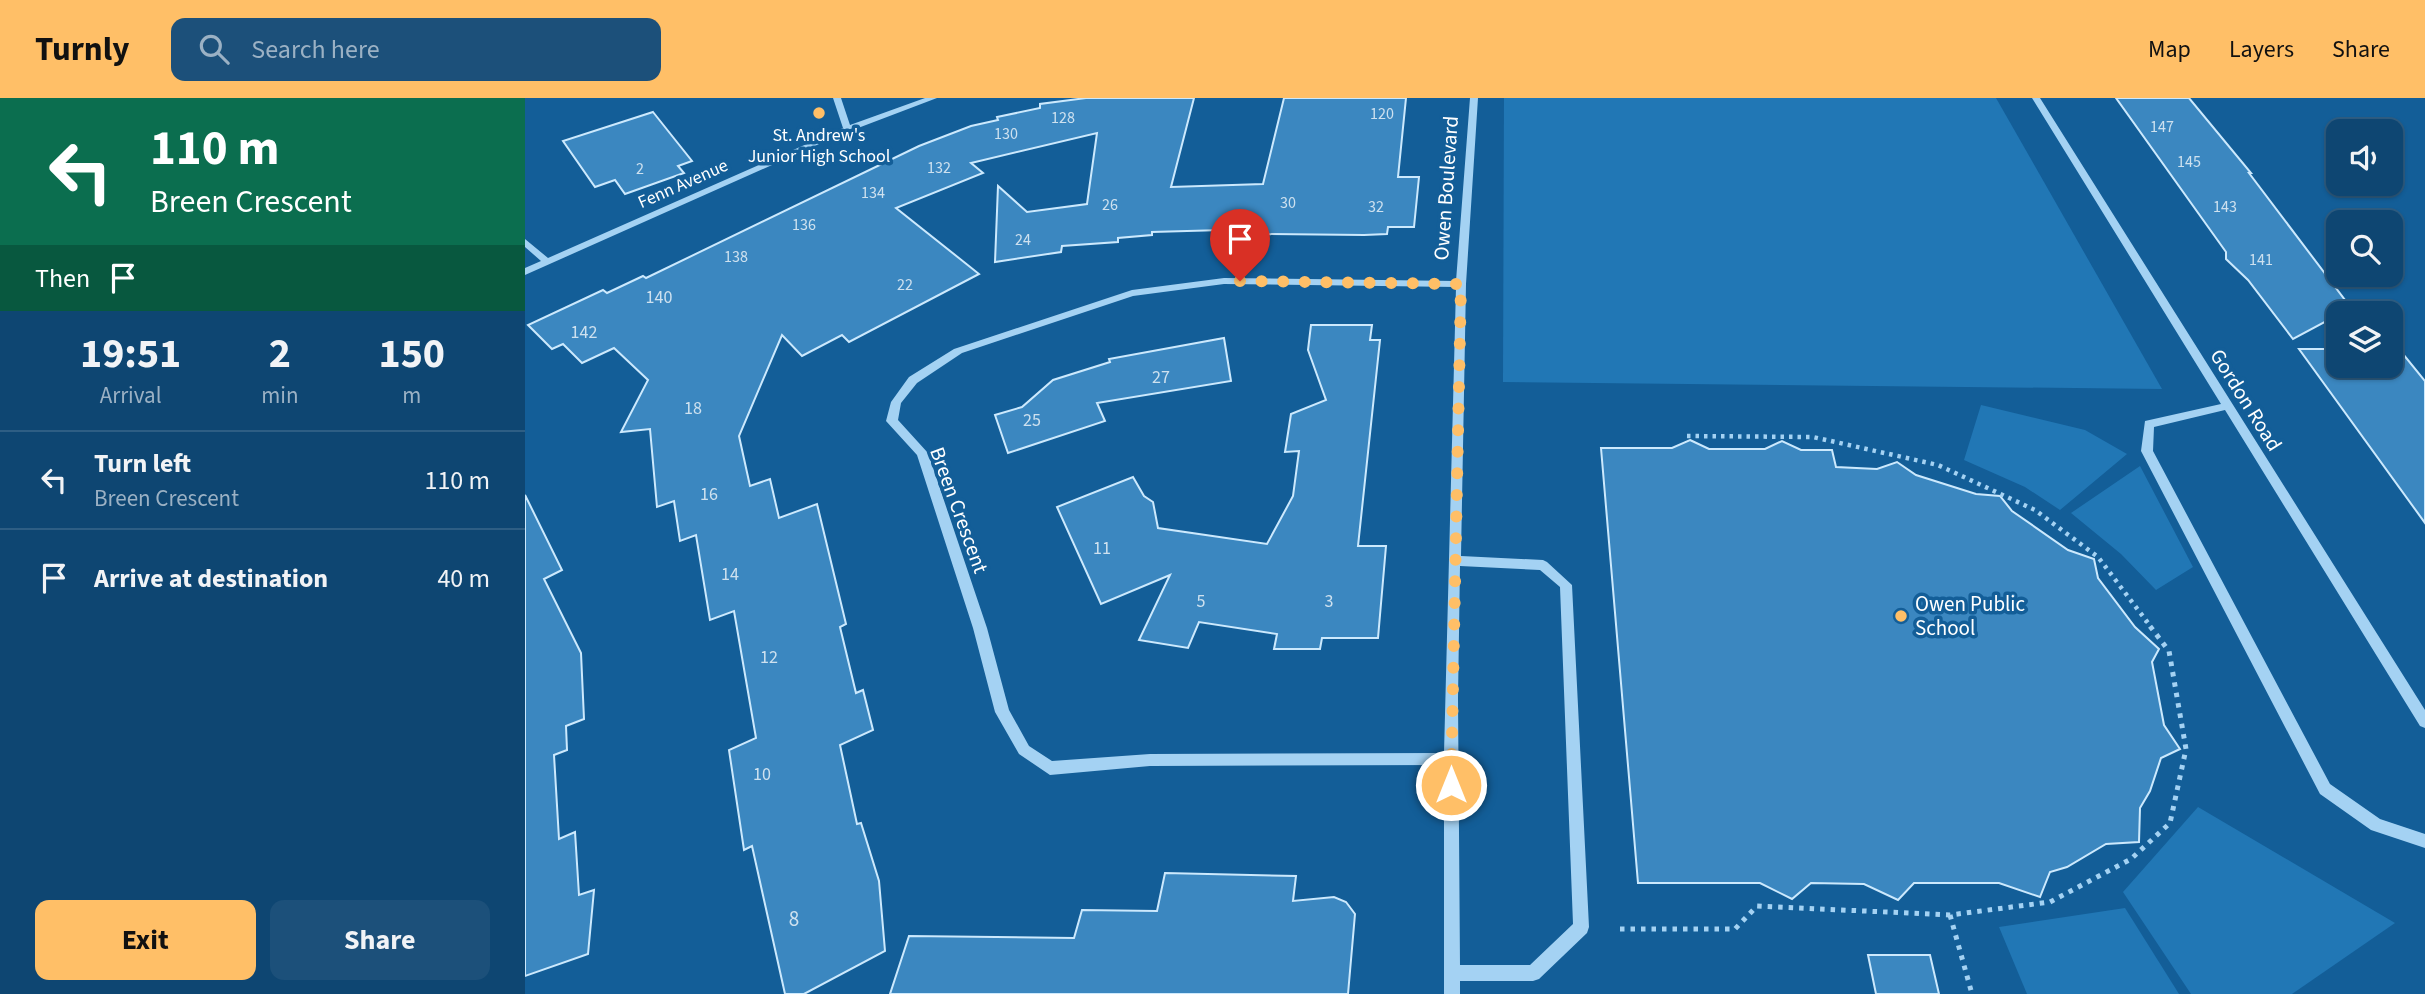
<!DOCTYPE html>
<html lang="en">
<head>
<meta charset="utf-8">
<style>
	:root { --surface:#0e4672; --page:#1c507a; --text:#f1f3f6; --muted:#9bb1c4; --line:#2e5e84; --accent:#ffbf67 }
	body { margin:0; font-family:"Source Sans 3",sans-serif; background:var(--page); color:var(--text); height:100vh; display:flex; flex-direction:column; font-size:26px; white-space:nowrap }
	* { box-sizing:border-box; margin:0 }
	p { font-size:23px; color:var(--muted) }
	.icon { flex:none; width:38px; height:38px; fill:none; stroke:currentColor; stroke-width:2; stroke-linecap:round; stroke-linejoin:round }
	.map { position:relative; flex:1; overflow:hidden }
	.side { display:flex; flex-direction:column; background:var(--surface); width:525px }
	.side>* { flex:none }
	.hud { background:#0b6e4f; color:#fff; overflow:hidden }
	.fabs { position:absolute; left:1801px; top:21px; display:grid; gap:14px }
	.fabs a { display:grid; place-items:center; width:77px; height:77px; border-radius:14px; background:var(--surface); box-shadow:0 2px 5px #0004,0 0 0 2px var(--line); font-size:35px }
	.pin { position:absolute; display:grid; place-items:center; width:60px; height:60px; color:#fff; margin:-72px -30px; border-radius:50% 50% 50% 0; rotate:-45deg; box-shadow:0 0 7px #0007 }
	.pin .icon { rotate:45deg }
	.me { position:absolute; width:77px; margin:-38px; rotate:0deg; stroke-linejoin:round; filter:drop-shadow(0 0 5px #0008) }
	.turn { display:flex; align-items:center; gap:24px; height:147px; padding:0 35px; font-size:32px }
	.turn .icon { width:91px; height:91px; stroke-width:2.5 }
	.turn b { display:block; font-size:49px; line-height:60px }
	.then { display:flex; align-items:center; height:66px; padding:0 35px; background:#0003; gap:14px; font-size:26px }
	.eta { display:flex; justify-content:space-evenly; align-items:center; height:119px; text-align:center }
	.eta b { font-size:42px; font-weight:700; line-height:49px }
	.cta { display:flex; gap:14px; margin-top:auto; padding:14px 35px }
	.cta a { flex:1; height:80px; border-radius:14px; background:var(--accent); color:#111; font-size:28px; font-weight:700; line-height:80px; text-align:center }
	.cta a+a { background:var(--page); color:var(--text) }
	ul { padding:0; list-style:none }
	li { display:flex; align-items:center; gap:21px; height:98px; padding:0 35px; border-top:2px solid var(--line) }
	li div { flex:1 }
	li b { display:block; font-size:26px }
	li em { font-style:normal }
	header { display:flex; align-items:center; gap:42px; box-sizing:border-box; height:98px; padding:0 35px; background:var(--accent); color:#111 }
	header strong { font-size:33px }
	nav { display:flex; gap:38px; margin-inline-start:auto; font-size:24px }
	.search { width:490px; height:63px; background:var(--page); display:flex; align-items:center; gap:18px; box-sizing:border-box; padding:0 24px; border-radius:14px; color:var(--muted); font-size:26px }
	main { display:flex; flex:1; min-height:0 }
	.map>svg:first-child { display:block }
	.green { fill:#2177b5 }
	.building { fill:#3b87c0; stroke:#cce9fd; stroke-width:2 }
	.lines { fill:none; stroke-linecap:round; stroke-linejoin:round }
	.path-far1 { stroke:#a4d2f3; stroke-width:4.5; stroke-dasharray:3.5 5; stroke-linecap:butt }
	.path { stroke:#a4d2f3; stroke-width:5; stroke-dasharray:4.5 6; stroke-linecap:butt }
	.minor { fill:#a4d2f3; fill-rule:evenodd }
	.route { stroke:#ffbf67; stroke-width:12; stroke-dasharray:0 21.6 }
	.poi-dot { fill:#ffbf67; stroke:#135e98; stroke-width:2.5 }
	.labels { text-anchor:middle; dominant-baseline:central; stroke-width:7; stroke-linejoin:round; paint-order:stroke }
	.far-number-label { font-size:16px; fill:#cee1ef }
	.far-poi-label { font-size:18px; fill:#fff; stroke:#135e98 }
	.far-street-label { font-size:18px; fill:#fff; stroke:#135e98 }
	.number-label { font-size:18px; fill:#cee1ef }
	.street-label { font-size:21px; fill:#fff; stroke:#135e98 }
	.poi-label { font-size:21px; fill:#fff; stroke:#135e98; text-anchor:start }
	.near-number-label { font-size:21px; fill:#cee1ef }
</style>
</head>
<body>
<header>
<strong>Turnly</strong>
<div class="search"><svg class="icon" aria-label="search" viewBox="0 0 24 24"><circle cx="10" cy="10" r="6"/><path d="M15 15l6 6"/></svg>Search here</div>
<nav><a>Map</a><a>Layers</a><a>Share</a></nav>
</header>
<main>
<section class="side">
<div class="hud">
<div class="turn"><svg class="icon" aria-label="left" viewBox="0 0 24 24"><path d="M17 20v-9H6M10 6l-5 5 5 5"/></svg><div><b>110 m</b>Breen Crescent</div></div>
<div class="then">Then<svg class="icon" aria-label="arrive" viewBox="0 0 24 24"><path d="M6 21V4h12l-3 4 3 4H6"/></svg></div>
</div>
<div class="eta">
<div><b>19:51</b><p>Arrival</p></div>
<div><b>2</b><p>min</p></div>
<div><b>150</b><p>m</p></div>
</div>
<ul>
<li><svg class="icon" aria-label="left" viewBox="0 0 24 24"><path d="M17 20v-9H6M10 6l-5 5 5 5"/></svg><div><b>Turn left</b><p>Breen Crescent</p></div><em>110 m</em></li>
<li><svg class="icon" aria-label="arrive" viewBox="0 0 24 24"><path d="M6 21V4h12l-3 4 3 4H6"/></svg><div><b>Arrive at destination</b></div><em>40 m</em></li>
</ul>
<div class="cta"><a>Exit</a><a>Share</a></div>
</section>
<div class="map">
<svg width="1900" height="896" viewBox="0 0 1900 896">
	<rect width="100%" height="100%" fill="#135e98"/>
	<!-- green -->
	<g class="green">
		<polygon points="979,0 1471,0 1637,291 978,284"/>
		<polygon points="1456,307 1560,332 1602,356 1535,412 1500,389 1439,362"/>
		<polygon points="1615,368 1668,469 1631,492 1596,456 1546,415"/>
		<polygon points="1673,709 1870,825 1767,896 1666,896 1598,794"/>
		<polygon points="1600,810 1654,896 1502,896 1474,829"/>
	</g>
	<!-- building -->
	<g class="building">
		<polygon points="561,0 669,0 646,89 738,86 759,0 881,0 873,79 894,79 889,129 863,129 862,136 839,137 732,136 733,131 627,134 627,137 593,140 593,144 537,148 536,154 470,164 473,88 502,114 562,106 572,35 446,65 458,75 371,110 454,176 324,244 317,237 277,258 257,237 214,338 225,388 245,381 254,420 292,406 321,526 315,529 331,595 338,592 348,632 315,647 332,726 336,725 354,783 360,853 279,896 260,896 227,748 219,752 204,652 231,640 209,513 185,522 171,437 155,443 149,403 132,409 125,331 96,334 123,282 89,250 57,265 38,246 27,251 3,227 78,192 82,195 118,178 121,180 394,48 446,28 473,22 472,19 515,10 515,6"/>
		<polygon points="1591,0 1664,0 1726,75 1724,75 1826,210 1768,241 1723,182 1701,161 1701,154"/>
		<polygon points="128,14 167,63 153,68 159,75 100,96 90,82 70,89 38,43"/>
		<polygon points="786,227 847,227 845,242 855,242 833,448 861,448 853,540 797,540 795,551 749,551 752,536 674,524 663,550 614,542 645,477 576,506 532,409 608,379 619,398 628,404 633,430 742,446 768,398 774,353 760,354 766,316 801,302 783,252"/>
		<polygon points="699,240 706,283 572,305 580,323 483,355 470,317 497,309 528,282 585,264 584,261"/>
		<polygon points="1774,251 1813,251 1813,268 1866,268 1866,251 1874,251 1900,283 1900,425"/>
		<polygon points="1165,342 1184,351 1240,351 1257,343 1276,352 1307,352 1311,369 1352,371 1372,364 1391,377 1451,396 1475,398 1487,413 1543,452 1569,461 1573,480 1610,529 1634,551 1627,564 1639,627 1655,651 1636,660 1625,693 1615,710 1614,744 1581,746 1542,769 1525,774 1515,799 1474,785 1389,785 1373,802 1339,786 1286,785 1267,801 1235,785 1113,785 1076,350 1147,350"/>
		<polygon points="0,397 37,472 19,481 56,555 59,621 41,628 42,652 29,657 34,741 50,734 54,797 69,792 63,856 0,878"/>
		<polygon points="640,775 771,778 768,803 809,799 821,804 830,816 823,896 365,896 384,838 549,840 557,812 632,813"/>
		<polygon points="1343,857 1405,857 1414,896 1351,896"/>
	</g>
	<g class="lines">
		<!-- path-far1 -->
		<polyline class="path-far1" points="1162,338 1288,339 1413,367 1510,412 1573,459 1623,525"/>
		<!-- path -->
		<g class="path">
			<polyline points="1425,817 1447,896"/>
			<polyline points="1095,831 1210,831 1232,808 1425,817 1525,804 1606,761 1645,725 1661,651 1644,553 1621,523"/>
		</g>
		<!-- minor -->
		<g class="minor">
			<polygon points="308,0 316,0 325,27 400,0 412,0 312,38 0,177 0,170 16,163 0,149 0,141 23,160 318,30"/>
			<path d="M945 0H953L941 186 936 458 1018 462 1022 464 1047 487 1064 829 1062 835 1014 881 1008 883H935V896H919V667L625 668 525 677 494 656 470 614 448 530 392 357 361 323 366 304 384 279 429 251 607 192 699 180 931 183ZM699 186 931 189 919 655 625 656 527 663 504 648 484 612 462 530 403 355 373 322 376 305 392 285 437 255 608 198ZM935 468 1015 472 1035 489 1048 826 1005 867H935L933 600Z"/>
			<polygon points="1507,0 1515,0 1900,612 1900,630 1895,628 1700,312 1629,329 1628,353 1805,686 1855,721 1900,736 1900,750 1846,732 1795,696 1616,353 1620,323 1696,306"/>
		</g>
	</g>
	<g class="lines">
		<!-- route -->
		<polyline class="route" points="715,183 936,186 926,687"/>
	</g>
	<!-- markers -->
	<g class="poi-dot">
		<circle cx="294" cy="15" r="7"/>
		<circle cx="1376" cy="518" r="7"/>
	</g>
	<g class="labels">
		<!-- far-number labels -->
		<g class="far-number-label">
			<text x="857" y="16">120</text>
			<text x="538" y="20">128</text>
			<text x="1637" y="29">147</text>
			<text x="481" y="36">130</text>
			<text x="1664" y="64">145</text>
			<text x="414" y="70">132</text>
			<text x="115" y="71">2</text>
			<text x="348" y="95">134</text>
			<text x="763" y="105">30</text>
			<text x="585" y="107">26</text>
			<text x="851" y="109">32</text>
			<text x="1700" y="109">143</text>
			<text x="279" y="127">136</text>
			<text x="498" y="142">24</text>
			<text x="211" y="159">138</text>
			<text x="1736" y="162">141</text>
			<text x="380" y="187">22</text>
		</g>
		<!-- far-poi labels -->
		<g class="far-poi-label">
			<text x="294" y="37">St. Andrew's<tspan x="294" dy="21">Junior High School</tspan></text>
		</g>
		<!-- far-street labels -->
		<g class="far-street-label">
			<text transform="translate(158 86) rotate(-24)">Fenn Avenue</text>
		</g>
		<!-- number labels -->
		<g class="number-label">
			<text x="134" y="199">140</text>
			<text x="59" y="234">142</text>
			<text x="636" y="279">27</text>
			<text x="168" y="310">18</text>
			<text x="507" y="322">25</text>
			<text x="184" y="396">16</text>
			<text x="577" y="450">11</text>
			<text x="205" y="476">14</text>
			<text x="676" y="503">5</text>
			<text x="804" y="503">3</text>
			<text x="244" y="559">12</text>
			<text x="237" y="676">10</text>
		</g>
		<!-- street labels -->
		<g class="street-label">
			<text transform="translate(921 90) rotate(-86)">Owen Boulevard</text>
			<text transform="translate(1721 302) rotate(58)">Gordon Road</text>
			<text transform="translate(434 412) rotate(70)">Breen Crescent</text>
		</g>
		<!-- poi labels -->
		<g class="poi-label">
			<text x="1390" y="506">Owen Public<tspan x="1390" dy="24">School</tspan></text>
		</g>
		<!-- near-number labels -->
		<g class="near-number-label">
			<text x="269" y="821">8</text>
		</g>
	</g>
</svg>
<div class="fabs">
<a><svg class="icon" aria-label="sound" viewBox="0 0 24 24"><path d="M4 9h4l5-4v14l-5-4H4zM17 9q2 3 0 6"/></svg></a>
<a><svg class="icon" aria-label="search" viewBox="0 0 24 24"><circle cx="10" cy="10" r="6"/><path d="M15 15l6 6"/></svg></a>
<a><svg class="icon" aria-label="layers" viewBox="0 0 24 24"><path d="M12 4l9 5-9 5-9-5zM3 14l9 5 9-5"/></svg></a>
</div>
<div class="pin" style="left:715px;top:183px;background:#d93025"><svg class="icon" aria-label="arrive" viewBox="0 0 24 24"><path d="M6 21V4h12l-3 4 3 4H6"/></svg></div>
<svg class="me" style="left:926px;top:687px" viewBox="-20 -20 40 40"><circle r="17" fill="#ffbf67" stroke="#fff" stroke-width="3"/><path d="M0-11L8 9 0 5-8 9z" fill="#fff"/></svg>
</div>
</main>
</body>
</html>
